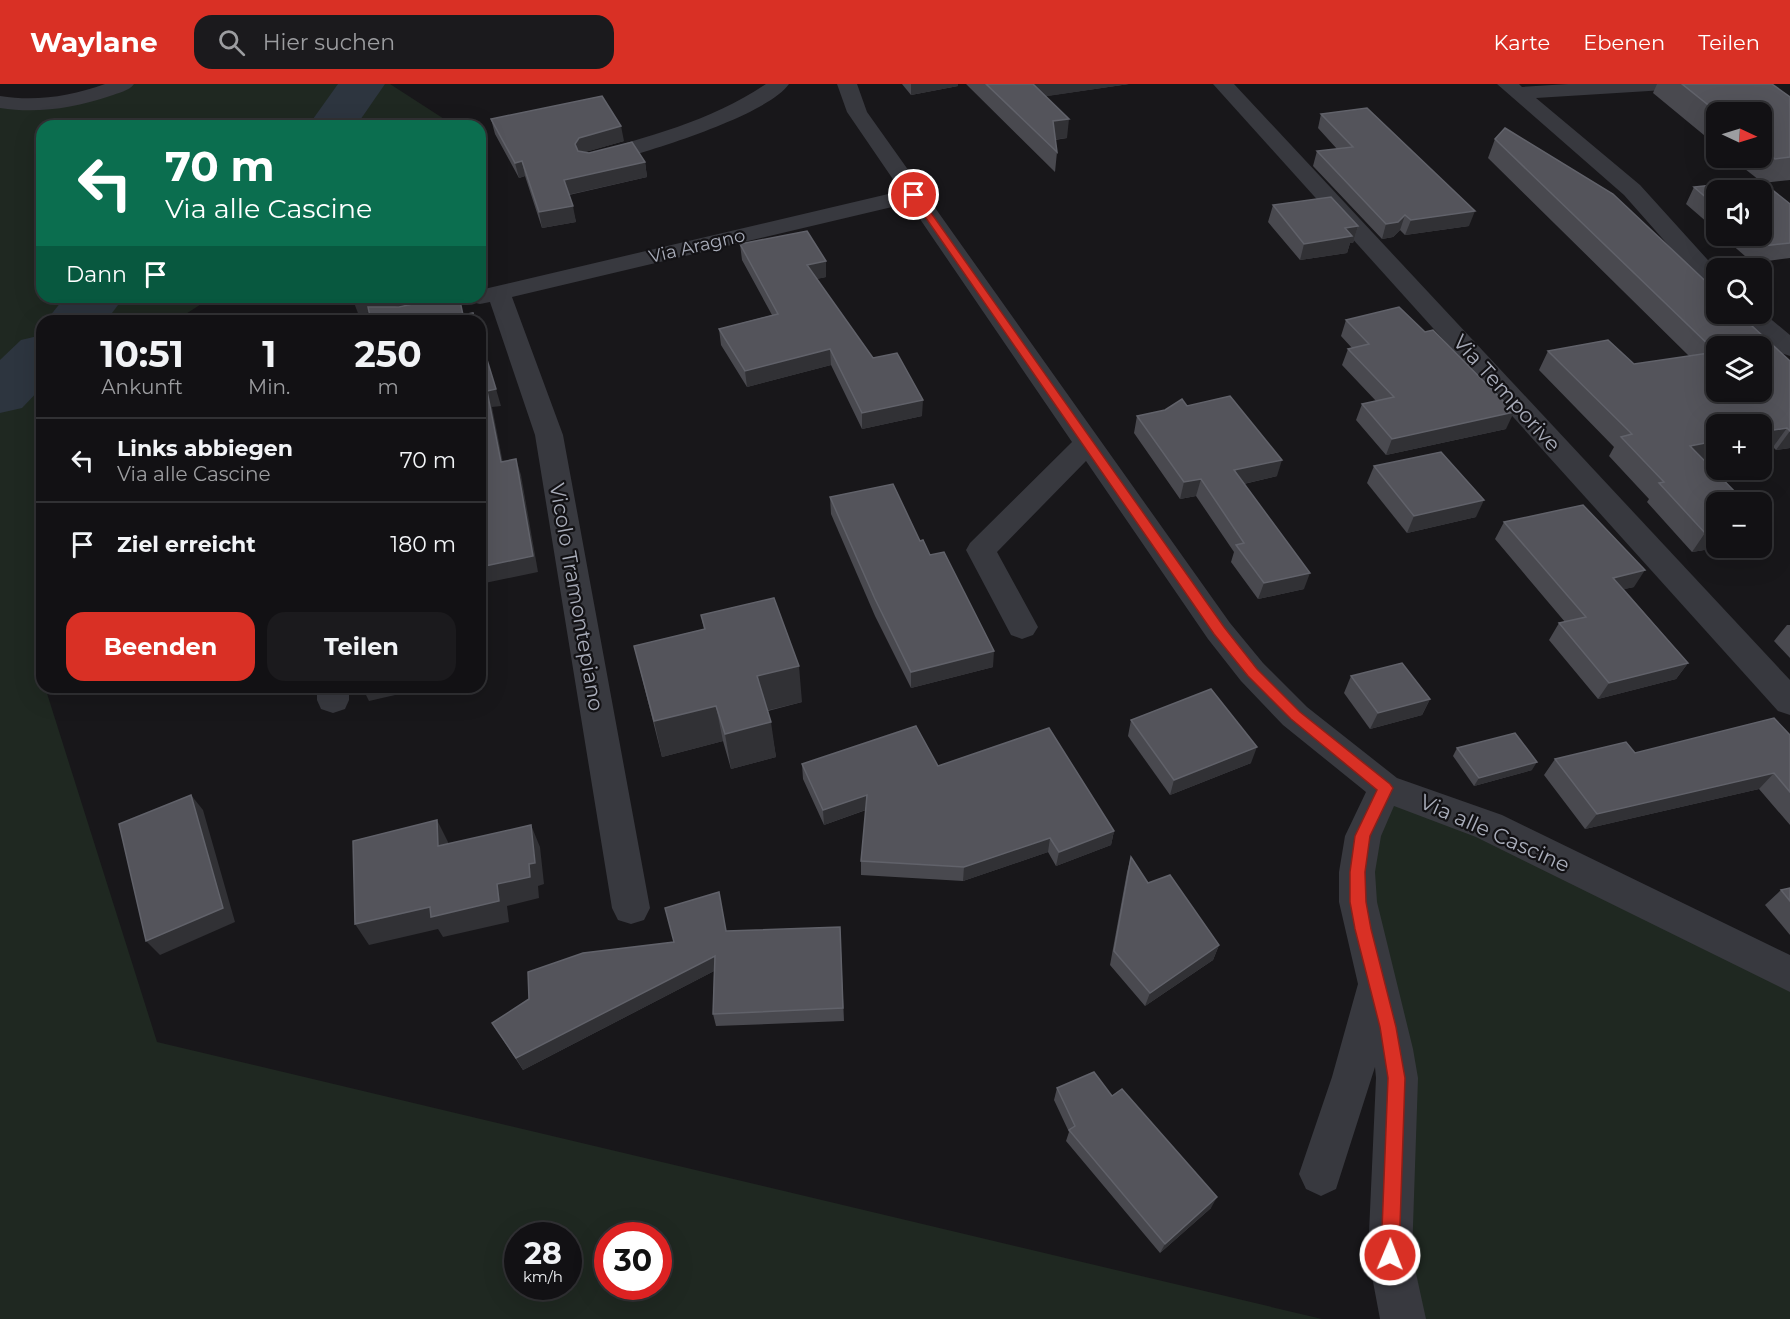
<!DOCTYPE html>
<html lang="de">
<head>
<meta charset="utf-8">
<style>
	:root { --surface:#121114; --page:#1b1a1d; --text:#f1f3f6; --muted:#9c9da0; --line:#313134; --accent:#d93025 }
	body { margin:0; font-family:Montserrat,sans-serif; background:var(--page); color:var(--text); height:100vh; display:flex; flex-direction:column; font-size:22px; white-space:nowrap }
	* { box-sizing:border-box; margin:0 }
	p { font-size:20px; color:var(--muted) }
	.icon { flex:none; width:33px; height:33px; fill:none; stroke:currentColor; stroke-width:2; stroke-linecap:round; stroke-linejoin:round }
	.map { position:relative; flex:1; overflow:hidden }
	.side { position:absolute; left:36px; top:231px; width:450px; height:378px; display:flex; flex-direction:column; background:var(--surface); border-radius:18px; box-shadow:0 6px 24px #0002,0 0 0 2px var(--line) }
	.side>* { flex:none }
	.guide { position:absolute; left:36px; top:36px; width:450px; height:183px; border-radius:18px; box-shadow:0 6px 24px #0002,0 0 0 2px var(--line); background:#0b6e4f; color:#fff; overflow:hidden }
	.needle { width:39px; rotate:94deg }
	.buttons { position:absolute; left:1706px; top:18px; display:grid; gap:12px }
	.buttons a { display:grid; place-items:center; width:66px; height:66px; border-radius:12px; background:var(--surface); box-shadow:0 6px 24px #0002,0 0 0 2px var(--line); font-size:30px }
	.speed { position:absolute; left:504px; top:1138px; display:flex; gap:12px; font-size:30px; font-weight:700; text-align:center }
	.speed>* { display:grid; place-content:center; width:78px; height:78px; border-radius:50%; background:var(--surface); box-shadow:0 6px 24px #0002,0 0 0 2px var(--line); line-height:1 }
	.speed small { font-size:15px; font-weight:400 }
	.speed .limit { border:9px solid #d22; background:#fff; color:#111 }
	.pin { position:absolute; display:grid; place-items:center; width:51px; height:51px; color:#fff; margin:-26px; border:3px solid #fff; border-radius:50%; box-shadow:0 2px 6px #0007 }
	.me { position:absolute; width:66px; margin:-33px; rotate:1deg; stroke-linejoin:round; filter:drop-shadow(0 0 4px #0008) }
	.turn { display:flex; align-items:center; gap:21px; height:126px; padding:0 30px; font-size:27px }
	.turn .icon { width:78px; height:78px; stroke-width:2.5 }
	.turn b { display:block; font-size:42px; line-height:51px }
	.then { display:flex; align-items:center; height:57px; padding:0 30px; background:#0003; gap:12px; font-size:22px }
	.eta { display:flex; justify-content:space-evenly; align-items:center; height:102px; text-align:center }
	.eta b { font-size:36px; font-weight:700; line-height:42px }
	.primary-button { display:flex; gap:12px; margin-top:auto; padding:12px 30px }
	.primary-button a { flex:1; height:69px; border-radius:18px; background:var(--accent); color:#fff; font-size:24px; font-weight:700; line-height:69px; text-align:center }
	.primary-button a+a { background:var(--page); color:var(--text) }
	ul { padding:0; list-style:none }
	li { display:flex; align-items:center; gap:18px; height:84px; padding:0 30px; border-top:2px solid var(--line) }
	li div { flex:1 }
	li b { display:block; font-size:22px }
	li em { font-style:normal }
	header { display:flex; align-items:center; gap:36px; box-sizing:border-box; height:84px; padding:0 30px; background:var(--accent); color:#fff }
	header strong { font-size:28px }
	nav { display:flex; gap:33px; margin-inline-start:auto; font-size:21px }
	.search { width:420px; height:54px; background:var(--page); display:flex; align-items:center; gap:15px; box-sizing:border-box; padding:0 21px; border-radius:18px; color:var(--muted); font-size:22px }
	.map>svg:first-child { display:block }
	.green { fill:#1f2821; fill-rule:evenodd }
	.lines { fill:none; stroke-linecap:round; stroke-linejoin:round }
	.river { fill:#2d353f; fill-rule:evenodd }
	.minor { fill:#38393f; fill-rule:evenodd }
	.wall { fill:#49494f }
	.shaded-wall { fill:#313135 }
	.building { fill:#54545b; stroke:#61626a; stroke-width:1.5; fill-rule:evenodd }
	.route { fill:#d93025; stroke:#8d1f18; stroke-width:1.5 }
	.labels { text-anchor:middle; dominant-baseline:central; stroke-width:4.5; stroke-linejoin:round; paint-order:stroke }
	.far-street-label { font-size:18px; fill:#a9adba; stroke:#131215 }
	.street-label { font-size:21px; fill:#a9adba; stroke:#131215 }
</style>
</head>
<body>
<header>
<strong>Waylane</strong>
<div class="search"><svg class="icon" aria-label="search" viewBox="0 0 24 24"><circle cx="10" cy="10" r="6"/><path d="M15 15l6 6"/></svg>Hier suchen</div>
<nav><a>Karte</a><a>Ebenen</a><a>Teilen</a></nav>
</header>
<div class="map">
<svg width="1790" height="1235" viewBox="0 0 1790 1235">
	<rect width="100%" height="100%" fill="#18171a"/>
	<!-- green -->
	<g class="green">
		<path d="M124 0H390L455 42H42V213H212L175 237H42V603H45L157 958 1322 1235H0V18L20 21ZM518 1152H568V1203H518ZM608 1152H658V1203H608Z"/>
		<polygon points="1385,704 1790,890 1790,1235 1403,1235 1391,1141 1363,845"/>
	</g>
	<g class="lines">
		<!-- river -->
		<g class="river">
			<polygon points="338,0 385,0 356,42 308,42"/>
			<polygon points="65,213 124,213 106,237 46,237"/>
			<polygon points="42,251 42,303 22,324 0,329 0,276 21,256"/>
		</g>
		<!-- minor -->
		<g class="minor">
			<path d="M105 0H134C129 7 118 9 110 12 73 24 38 30 0 24V12C37 18 70 12 105 0Z"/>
			<path d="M766 0H789C766 33 635 72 593 82L585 81 582 76 585 71C647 53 712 37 766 0Z"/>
			<polygon points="837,0 857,0 867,28 1230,539 1263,579 1307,623 1397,694 1502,731 1790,871 1790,908 1476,753 1394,722 1381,752 1375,788 1377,818 1413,965 1418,994 1412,1171 1426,1235 1380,1235 1368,1171 1376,994 1375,983 1336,1105 1321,1112 1306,1105 1299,1090 1332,993 1358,900 1339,818 1339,788 1345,752 1366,708 1283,641 1241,597 1208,555 1086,377 997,468 1038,543 1033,551 1022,555 1011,551 966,466 970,459 1072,358 909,119 512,213 563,351 650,824 644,836 631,840 618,836 612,824 535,351 490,218 480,220 471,218 468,213 480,213 480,206 901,107 847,28"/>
			<polygon points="1213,0 1234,0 1790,596 1790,631 1778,627"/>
			<polygon points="1497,0 1519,0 1522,3 1568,0 1675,0 1672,4 1665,6 1536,14 1640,101 1716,185 1716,207 1707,205 1624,111"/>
			<polygon points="1761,227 1790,251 1790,272 1781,269 1738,230 1761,230"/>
			<polygon points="317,603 349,603 349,616 345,625 333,629 321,625 317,616"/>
		</g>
	</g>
	<!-- wall -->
	<g class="wall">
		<polygon points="902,0 958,0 958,2 911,11"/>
		<polygon points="966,0 1129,0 1046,12 1067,54 1055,56 1057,68 1055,88"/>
		<polygon points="1657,0 1772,0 1790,13 1790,96 1763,99 1790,120 1790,174 1753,179 1722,152 1761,152 1716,106 1716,146 1686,120 1694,103 1759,96 1731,74 1761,74 1761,28 1716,28 1716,61 1653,9"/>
		<polygon points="1321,30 1469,142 1405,151 1400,146 1393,153 1382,155 1313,82 1317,67 1337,65 1318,44"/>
		<polygon points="491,35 624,57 585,68 645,78 647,93 569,111 576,138 542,144 525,92 519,94 495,50"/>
		<polygon points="1495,55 1790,277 1790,364 1776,366 1773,363 1704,376 1716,464 1692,468 1647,418 1649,415 1609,372 1614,363 1539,286 1548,267 1634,280 1689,272 1488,74"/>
		<polygon points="1273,121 1358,142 1353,159 1350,159 1347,169 1300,176 1268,138"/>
		<polygon points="740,160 826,193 816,195 873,274 922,332 862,345 831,281 747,303 721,261 719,245 772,231 742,176"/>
		<polygon points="1346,236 1506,345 1386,371 1356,336 1362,320 1376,317 1342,281 1348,265 1352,264 1341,252"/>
		<polygon points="1187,322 1277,392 1244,400 1304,505 1258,515 1231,478 1234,468 1196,412 1180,415 1134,349 1137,332"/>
		<polygon points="1374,382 1476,433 1407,449 1367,399"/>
		<polygon points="830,413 920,457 930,471 993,583 911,604 875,532 831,430"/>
		<polygon points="1504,438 1634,503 1624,505 1688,579 1676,595 1598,615 1549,556 1559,539 1565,538 1495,455"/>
		<polygon points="701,531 802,618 768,627 776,673 731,685 723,657 662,673 634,562 704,545"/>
		<polygon points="1787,541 1790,541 1790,574 1774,557"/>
		<polygon points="1351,592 1430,615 1422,631 1370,645 1344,609"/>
		<polygon points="1131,636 1251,679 1170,711 1128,652"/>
		<polygon points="1790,651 1790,741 1759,705 1585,745 1544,691 1555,675 1635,669"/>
		<polygon points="1457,664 1532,686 1474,702 1453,672"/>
		<polygon points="802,680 938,682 1114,747 1111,761 1056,782 1048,768 963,797 861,791 861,777 866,726 824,741 803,695"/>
		<polygon points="1131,773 1148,799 1219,861 1213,876 1145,922 1110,881 1127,788"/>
		<polygon points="1790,804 1790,851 1765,821 1781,806"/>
		<polygon points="840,843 844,937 716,942 713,930 714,887 523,986 492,939 674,858 727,847"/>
		<polygon points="1057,1004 1112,1012 1211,1124 1160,1169 1066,1057 1069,1048 1054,1016"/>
	</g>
	<!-- shaded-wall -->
	<g class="shaded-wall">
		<polygon points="911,0 958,0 958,2 911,11"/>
		<polygon points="1029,0 1129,0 1028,15"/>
		<polygon points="1069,35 1067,54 1051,56 1053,37"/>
		<polygon points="621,42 624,57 582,69 578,75 575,60 579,54"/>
		<polygon points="522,77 525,92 519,94 515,79"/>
		<polygon points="645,78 647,93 567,111 564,96"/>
		<polygon points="573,122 576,138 542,144 539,128"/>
		<polygon points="1475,127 1469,142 1405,151 1411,136"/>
		<polygon points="1405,131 1400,146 1393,153 1382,155 1386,140"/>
		<polygon points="1358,142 1353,159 1350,159 1347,169 1300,176 1304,160 1345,144"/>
		<polygon points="826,177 826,193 808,197 807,181"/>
		<polygon points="355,213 442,213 362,230 359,232 353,216"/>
		<polygon points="830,265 831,281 747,303 745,287"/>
		<polygon points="496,305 501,322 492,323 506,394 501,378 487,307"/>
		<polygon points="923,316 922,332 862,345 862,329"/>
		<polygon points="1514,328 1506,345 1386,371 1392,355"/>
		<polygon points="1787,344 1773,363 1761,365 1761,348"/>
		<polygon points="1790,347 1790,364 1776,366"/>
		<polygon points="1716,357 1716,374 1678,381 1690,362"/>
		<polygon points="516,375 521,391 538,488 480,500 480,483"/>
		<polygon points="1282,376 1277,392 1230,403 1234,386"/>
		<polygon points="1201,395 1196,412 1180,415 1184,398"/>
		<polygon points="1484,416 1476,433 1407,449 1414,432"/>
		<polygon points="1716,447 1716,464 1717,464 1692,468 1705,449"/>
		<polygon points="1645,486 1634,503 1603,510 1613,494"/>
		<polygon points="1310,489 1304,505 1258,515 1264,499"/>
		<polygon points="994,567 993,583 911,604 911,588"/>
		<polygon points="1688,579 1676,595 1598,615 1609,599"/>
		<polygon points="799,582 802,618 761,628 757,592"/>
		<polygon points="362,603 430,603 369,617"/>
		<polygon points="1430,615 1422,631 1370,645 1378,629"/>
		<polygon points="716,622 723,657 662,673 654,637"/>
		<polygon points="771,638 776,673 731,685 725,650"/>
		<polygon points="1257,663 1251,679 1170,711 1174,696"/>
		<polygon points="1537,678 1532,686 1474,702 1479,694"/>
		<polygon points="1774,689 1759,705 1585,745 1597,730"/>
		<polygon points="191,711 203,726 235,838 160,871 146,857"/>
		<polygon points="867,711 868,725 824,741 823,726"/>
		<polygon points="437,736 448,758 450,784 438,762"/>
		<polygon points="531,741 540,763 544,800 538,802 539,814 507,822 509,838 443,853 438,845 369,861 355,840 497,800 529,780"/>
		<polygon points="1114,747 1111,761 1056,782 1059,768"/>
		<polygon points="1050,754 1048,768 963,797 964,783"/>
		<polygon points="1219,861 1213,876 1145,922 1150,909"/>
		<polygon points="715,872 718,885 523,986 516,974"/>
		<polygon points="1217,1113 1211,1124 1160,1169 1165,1160"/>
	</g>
	<!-- building -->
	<g class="building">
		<polygon points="986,0 1033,0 1069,35 1053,37 1057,68"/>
		<polygon points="1682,0 1772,0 1790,13 1790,73 1775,75 1761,63 1761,28 1717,28"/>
		<polygon points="602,12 621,42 579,54 575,60 578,67 589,69 632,58 645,78 564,96 573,122 539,128 522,77 515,79 491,35"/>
		<polygon points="1367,24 1475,127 1411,136 1405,131 1398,138 1386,140 1317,67 1353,63 1321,30"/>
		<path d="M1505 44 1613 110 1716 207V230H1739L1790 277V347L1787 344 1761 348V340H1716V357L1690 362 1745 418H1716V447L1705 449 1659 399 1664 398 1621 353 1632 350 1548 267 1608 256 1634 280 1716 268 1495 55ZM1716 262H1761V308H1716Z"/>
		<polygon points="1760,96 1790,120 1790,159 1763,162 1751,152 1761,152 1761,106 1716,106 1716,122 1694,103"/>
		<polygon points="1331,113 1358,142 1345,144 1352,152 1304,160 1273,121"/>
		<polygon points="807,147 826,177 807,181 873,274 897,269 923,316 862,329 830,265 745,287 719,245 778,230 740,160"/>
		<polygon points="444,213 455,213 457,218 460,217 463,231 473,229 475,237 371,237 368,223 399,223"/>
		<polygon points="1399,223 1425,248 1433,246 1514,328 1392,355 1362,320 1394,313 1348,265 1369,260 1346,236"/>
		<polygon points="480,253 496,305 487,307 501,378 516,375 533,472 480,483"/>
		<polygon points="1230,312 1282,376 1234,386 1310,489 1264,499 1236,461 1244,459 1201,395 1184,398 1137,332 1165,326 1182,315 1187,322"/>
		<polygon points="1441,368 1484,416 1414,432 1374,382"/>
		<polygon points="893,400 920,457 923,456 930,471 944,468 994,567 911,588 875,515 830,413"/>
		<polygon points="1583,421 1645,486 1613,494 1688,579 1609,599 1559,539 1586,533 1504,438"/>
		<polygon points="774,514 799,582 757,592 771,638 725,650 716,622 654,637 634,562 705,545 701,531"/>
		<polygon points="1402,579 1430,615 1378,629 1351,592"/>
		<polygon points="1211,605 1257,663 1174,696 1131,636"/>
		<polygon points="1774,634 1790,651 1790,708 1774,689 1597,730 1555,675 1626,658 1635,669"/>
		<polygon points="916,642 938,682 1049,644 1114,747 1059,768 1050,754 964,783 861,777 867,711 823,726 802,680"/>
		<polygon points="1515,649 1537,678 1479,694 1457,664"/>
		<polygon points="191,711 223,824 146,857 119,740"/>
		<polygon points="437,736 438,762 531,741 535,779 529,780 530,793 497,800 499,817 431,833 430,823 355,840 353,757"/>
		<polygon points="1131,773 1148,799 1170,791 1219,861 1150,909 1114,867"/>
		<polygon points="1790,804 1790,817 1781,806"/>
		<polygon points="719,808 726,847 840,843 843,924 713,930 715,872 516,974 492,939 529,915 528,888 583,869 674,858 665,824"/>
		<polygon points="1094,988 1112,1012 1122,1005 1217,1113 1165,1160 1069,1046 1075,1042 1057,1004"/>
	</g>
	<!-- route -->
	<polygon class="route" points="911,109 917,109 1224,543 1257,585 1300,628 1390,700 1393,704 1370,752 1365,788 1366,818 1371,845 1396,943 1405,994 1399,1171 1397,1177 1390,1180 1384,1177 1381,1171 1388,994 1380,943 1355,845 1350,818 1350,788 1355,752 1377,706 1291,635 1248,592 1214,550 910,111"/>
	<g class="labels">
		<!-- far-street labels -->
		<g class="far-street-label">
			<text transform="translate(697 162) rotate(-13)">Via Aragno</text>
		</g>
		<!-- street labels -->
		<g class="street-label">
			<text transform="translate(1507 309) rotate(48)">Via Temporive</text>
			<text transform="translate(577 513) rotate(80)">Vicolo Tramontepiano</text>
			<text transform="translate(1495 749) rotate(24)">Via alle Cascine</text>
		</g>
	</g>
</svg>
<div class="buttons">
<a><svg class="needle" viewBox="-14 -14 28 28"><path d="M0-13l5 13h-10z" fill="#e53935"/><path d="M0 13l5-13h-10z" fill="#9c9da0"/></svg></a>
<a><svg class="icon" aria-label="sound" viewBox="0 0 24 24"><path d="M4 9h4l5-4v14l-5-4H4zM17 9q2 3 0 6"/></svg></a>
<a><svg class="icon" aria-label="search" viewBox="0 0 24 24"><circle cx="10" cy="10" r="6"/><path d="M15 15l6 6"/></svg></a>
<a><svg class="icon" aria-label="layers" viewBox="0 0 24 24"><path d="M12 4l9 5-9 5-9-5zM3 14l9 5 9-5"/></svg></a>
<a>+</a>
<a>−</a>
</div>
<div class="speed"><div>28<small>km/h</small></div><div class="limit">30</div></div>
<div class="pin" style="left:914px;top:111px;background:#d93025"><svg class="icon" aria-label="arrive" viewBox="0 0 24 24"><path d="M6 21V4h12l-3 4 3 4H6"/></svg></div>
<svg class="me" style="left:1390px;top:1171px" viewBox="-20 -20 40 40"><circle r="17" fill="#d93025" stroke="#fff" stroke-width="3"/><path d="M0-11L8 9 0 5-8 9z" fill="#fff"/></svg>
<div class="guide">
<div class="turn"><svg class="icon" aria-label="left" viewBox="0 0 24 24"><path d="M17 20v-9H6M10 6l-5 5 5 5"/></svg><div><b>70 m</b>Via alle Cascine</div></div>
<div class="then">Dann<svg class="icon" aria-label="arrive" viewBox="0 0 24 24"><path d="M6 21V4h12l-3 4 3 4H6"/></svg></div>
</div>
<section class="side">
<div class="eta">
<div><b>10:51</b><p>Ankunft</p></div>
<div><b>1</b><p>Min.</p></div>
<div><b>250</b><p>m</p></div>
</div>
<ul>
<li><svg class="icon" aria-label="left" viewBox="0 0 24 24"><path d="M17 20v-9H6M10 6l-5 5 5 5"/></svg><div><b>Links abbiegen</b><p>Via alle Cascine</p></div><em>70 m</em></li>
<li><svg class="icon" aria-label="arrive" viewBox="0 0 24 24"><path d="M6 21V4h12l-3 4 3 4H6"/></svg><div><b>Ziel erreicht</b></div><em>180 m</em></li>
</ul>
<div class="primary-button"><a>Beenden</a><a>Teilen</a></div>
</section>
</div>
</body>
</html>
